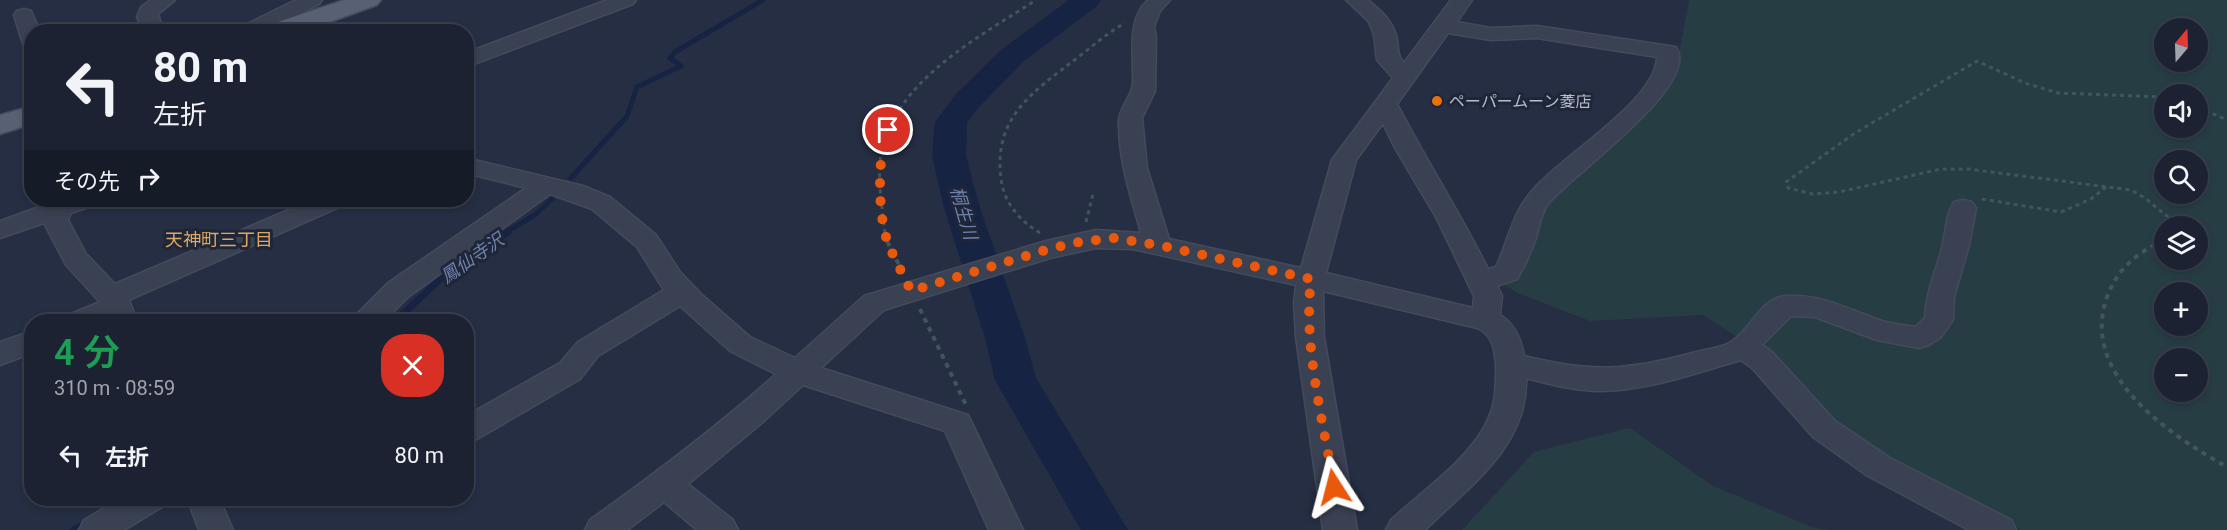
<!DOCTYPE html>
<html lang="ja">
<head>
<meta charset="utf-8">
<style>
	:root { --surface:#1c2232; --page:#252a3a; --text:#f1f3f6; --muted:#a0a4ac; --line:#3a3f4d }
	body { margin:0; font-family:Roboto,"Noto Sans JP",sans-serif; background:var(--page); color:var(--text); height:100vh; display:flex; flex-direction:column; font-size:22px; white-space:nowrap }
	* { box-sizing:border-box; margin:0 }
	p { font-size:20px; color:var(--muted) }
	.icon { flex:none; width:33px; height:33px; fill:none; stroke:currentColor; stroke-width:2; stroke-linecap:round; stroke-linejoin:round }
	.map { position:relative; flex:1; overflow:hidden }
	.drawer { position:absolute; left:24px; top:314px; width:450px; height:192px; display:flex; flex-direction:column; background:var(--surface); border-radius:24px; box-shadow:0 3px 9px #0003,0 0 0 2px var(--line) }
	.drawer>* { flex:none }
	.guide { position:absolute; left:24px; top:24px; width:450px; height:183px; border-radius:24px; box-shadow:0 3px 9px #0003,0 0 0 2px var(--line); background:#1c2232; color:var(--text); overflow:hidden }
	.needle { width:39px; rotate:19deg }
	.fabs { position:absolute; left:2154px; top:18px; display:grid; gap:12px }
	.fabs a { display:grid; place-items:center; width:54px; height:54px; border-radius:50%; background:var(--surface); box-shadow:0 3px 9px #0003,0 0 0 2px var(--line); font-size:30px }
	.pin { position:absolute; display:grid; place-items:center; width:51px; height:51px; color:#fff; margin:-26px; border:3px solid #fff; border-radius:50%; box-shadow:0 2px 6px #0007 }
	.me { position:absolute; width:66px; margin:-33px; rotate:351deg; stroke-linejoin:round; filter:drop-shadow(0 0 4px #0008) }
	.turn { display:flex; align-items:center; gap:21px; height:126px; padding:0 30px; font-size:27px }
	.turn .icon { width:78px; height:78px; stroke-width:2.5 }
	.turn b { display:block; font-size:42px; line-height:51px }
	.then { display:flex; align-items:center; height:57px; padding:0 30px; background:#0003; gap:12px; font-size:22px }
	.round { display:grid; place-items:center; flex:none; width:63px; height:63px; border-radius:24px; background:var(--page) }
	.overview { display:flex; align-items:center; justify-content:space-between; height:102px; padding:0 30px }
	h1 { font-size:36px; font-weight:600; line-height:45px; color:#1e9e55 }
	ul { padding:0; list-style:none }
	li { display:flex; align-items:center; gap:18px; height:78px; padding:0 30px }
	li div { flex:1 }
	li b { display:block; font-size:22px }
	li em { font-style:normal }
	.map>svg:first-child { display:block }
	.green { fill:#273d44; fill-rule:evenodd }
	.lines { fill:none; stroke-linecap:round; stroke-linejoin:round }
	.stream-far1 { stroke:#172343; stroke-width:5 }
	.stream { stroke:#172343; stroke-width:7 }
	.river { fill:#172343; fill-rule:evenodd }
	.minor-casing { stroke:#444a5c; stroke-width:3 }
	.major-casing { stroke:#444a5c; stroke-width:3 }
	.path-far1 { stroke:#41565c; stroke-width:3; stroke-dasharray:4 4; stroke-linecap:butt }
	.path { stroke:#41565c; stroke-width:4; stroke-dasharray:5 5; stroke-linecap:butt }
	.minor { fill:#3a4153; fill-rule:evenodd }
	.major { fill:#586073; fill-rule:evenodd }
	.route { stroke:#ea580c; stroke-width:10; stroke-dasharray:0 18 }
	.food-dot { fill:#e8710a; stroke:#1e2638; stroke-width:2 }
	.labels { text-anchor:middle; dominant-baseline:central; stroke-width:6; stroke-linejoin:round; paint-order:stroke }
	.poi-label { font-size:16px; fill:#b7bdcd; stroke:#1e2638; text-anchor:start }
	.water-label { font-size:18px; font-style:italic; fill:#6f81ad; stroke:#1e2638 }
	.neighbourhood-label { font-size:18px; fill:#dba764; stroke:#1e2638 }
</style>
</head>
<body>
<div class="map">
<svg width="2227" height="530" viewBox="0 0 2227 530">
	<rect width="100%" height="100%" fill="#252e43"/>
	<!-- green -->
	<g class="green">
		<path d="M1689 0H2227V530H2020L2007 520 1841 447 1783 367 1703 315 1590 321 1516 292 1505 285 1521 261 1537 210 1678 59ZM2164 28H2198V62H2164ZM2164 94H2198V128H2164ZM2164 160H2198V194H2164ZM2164 226H2198V260H2164ZM2164 292H2198V326H2164ZM2164 358H2198V392H2164Z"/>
		<polygon points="1630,428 1713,486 1812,527 1828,530 1462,530 1534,452"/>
	</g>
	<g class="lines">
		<!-- stream-far1 -->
		<g class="stream-far1">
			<polyline points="571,178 627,116 637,87 681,66 670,58 675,52 763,0"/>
			<polyline points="505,233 536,214 552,199"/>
		</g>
		<!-- stream -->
		<g class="stream">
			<polyline points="395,321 446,274 508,232"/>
			<polyline points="74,530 88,522"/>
		</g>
		<!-- river -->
		<polygon class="river" points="1069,0 1101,0 1097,6 1024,61 978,108 967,123 966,156 980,208 1025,338 1036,378 1128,530 1081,530 995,380 985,338 944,208 932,156 935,122 956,94 1002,49"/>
		<defs>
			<g id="minor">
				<polygon points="151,0 175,0 158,14 164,32 143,32 137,17 141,7"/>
				<polygon points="296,0 322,0 319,4 266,32 239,32 241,27"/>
				<polygon points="607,0 636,0 633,4 466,67 466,53"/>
				<path d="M1148 0H1170L1160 11 1154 27 1156 37 1155 91 1142 118 1147 168 1169 239 1301 268 1332 160 1393 78 1377 60 1374 35 1369 22 1346 0H1368C1380 10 1391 19 1396 35 1399 46 1396 55 1404 63L1451 0H1472L1457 22 1491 28 1537 26 1676 47C1702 85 1570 176 1548 204 1541 213 1539 226 1536 238 1531 252 1524 267 1517 279L1497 286 1502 296 1500 315C1515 324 1521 339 1524 356 1593 373 1627 371 1696 352 1706 349 1722 348 1731 342 1750 331 1760 298 1786 296 1820 294 1848 309 1879 320 1890 324 1903 325 1915 327L1925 318C1926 291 1937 269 1943 244 1946 230 1946 214 1954 202L1963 200 1972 202 1976 208 1969 245 1954 297 1953 320 1941 337 1929 345 1919 348 1877 340 1815 317 1791 316 1762 345 1772 352 1835 421 1890 458 2011 520 2016 530H1969L1868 476 1813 437 1752 368 1741 360C1695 373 1648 391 1599 391 1574 391 1550 384 1526 378 1529 446 1467 488 1425 530H1386L1391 520C1424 489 1471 459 1489 417 1496 401 1496 383 1496 366 1495 350 1493 335 1477 328L1323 291 1324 337 1357 530H1323L1296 337 1294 303 1296 285 1133 249 1096 248 1050 258 884 310 821 368 968 415 1023 530H989L945 431 803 385 764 421 688 484 733 520 738 530H697L664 502 627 530H585L590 520C654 474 717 427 776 374L730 351 680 306 598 356 580 379 477 439 466 443V416L560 363 578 342 664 290 637 247 592 209 550 194 408 297 384 321H353L357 314 388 283 526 188 466 173V158L583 186 610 197 656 235 680 272 703 296 750 337 795 358 864 296 1046 241 1096 230 1141 233C1131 197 1118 159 1119 121 1119 107 1132 97 1133 83 1134 57 1126 19 1148 0ZM1448 33 1491 40 1537 38 1657 57C1656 103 1556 158 1528 196 1512 216 1507 244 1496 267L1488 269C1460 213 1426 160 1397 104ZM1383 123 1395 148 1436 217 1474 296 1473 308 1326 273 1356 160Z"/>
				<polygon points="24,9 31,11 40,32 32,32 32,48 24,47 14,15 17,11"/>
				<polygon points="52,200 95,200 92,206 71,213 68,220 86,254 115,284 312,200 346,200 342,206 129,300 137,321 67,321 71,314 100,302 66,265 44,223 0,238 0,221 50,203"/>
				<polygon points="32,331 32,353 0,365 0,342"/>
				<polygon points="122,498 166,498 162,507 124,530 79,530 84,520"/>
				<polygon points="187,498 219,498 233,530 199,530"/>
			</g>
			<g id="major">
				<polygon points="344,0 381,0 377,5 302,32 262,32 266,26"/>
				<polygon points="32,106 32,124 0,134 0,115"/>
			</g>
		</defs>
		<!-- minor casing -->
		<use href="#minor" class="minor-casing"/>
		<!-- major casing -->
		<use href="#major" class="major-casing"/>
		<!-- path-far1 -->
		<g class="path-far1">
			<polyline points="2164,97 2058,93 2025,83 1977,61 1855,133 1786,182 1788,188 1813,194 1839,192 1941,169 1968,169 2131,190 2145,198 2179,226"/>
			<polyline points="2198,107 2227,120"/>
			<polyline points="1982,199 2061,212 2091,199 2106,187"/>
			<polyline points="1086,222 1093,194"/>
			<path d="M885 233C882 204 875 171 884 142 904 76 982 35 1036 0"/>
			<path d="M1040 233C1020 221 1004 203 1001 179 993 117 1033 92 1077 58 1093 46 1107 33 1125 23"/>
		</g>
		<!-- path -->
		<g class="path">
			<polyline points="885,232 886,239 904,275"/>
			<path d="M2164 240C2138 252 2117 269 2107 297 2079 375 2170 435 2227 467"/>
			<polyline points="920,309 966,405"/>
		</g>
		<!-- minor -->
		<use href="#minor" class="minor"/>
		<!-- major -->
		<use href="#major" class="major"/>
	</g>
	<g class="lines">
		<!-- route -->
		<path class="route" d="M888 130C877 155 878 214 887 240 893 257 903 274 911 291L1046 250 1073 243 1113 238 1158 245 1311 279C1303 347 1323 419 1334 487"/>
	</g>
	<!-- markers -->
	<circle class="food-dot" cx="1437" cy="101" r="6"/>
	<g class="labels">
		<!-- poi labels -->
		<g class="poi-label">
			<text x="1449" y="101">ペーパームーン菱店</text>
		</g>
		<!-- water labels -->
		<g class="water-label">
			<text transform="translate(964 213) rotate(74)">桐生川</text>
			<text transform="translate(472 258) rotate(-35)">鳳仙寺沢</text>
		</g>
		<!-- neighbourhood labels -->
		<g class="neighbourhood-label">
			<text x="219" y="239">天神町三丁目</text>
		</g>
	</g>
</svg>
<div class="fabs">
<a><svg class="needle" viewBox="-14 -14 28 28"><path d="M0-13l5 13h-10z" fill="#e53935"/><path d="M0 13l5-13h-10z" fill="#a0a4ac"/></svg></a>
<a><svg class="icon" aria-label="sound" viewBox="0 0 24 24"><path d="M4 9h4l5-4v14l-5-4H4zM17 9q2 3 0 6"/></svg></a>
<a><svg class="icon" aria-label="search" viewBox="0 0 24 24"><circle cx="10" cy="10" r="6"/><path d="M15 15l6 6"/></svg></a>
<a><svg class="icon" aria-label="layers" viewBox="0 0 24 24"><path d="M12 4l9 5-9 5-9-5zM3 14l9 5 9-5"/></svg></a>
<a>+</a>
<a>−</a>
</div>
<div class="pin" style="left:888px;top:130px;background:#d93025"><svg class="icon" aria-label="arrive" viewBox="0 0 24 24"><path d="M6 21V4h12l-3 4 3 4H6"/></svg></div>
<svg class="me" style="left:1334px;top:487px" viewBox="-20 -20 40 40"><path d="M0-17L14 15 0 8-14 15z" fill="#ea580c" stroke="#fff" stroke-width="4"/></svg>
<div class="guide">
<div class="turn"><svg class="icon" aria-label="left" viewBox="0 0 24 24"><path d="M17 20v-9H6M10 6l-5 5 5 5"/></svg><div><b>80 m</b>左折</div></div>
<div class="then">その先<svg class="icon" aria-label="right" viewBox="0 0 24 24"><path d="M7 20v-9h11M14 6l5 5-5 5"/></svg></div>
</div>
<section class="drawer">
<div class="overview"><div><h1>4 分</h1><p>310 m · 08:59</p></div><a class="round" style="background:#d93025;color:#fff"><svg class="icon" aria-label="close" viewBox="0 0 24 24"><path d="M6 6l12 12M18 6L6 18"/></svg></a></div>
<ul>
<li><svg class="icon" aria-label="left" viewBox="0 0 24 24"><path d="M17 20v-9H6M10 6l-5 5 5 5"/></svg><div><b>左折</b></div><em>80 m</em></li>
</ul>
</section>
</div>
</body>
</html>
